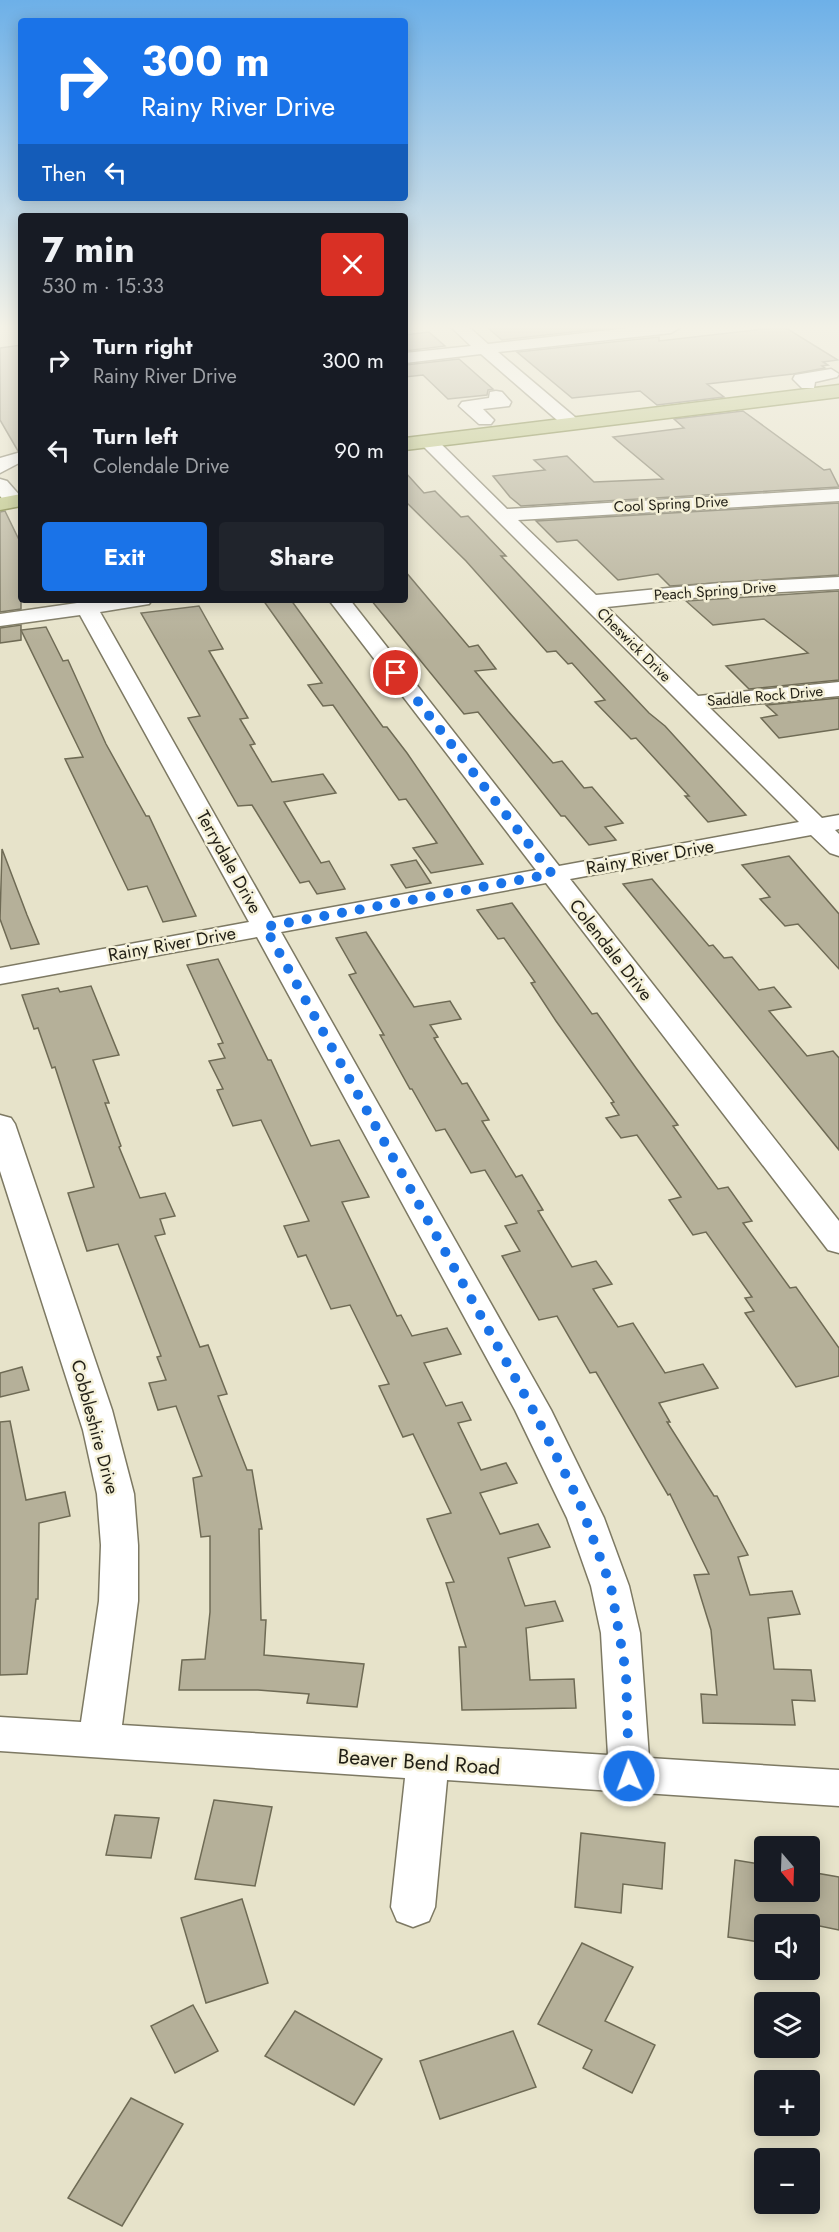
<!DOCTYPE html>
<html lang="en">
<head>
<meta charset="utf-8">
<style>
	:root { --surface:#171b24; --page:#20242c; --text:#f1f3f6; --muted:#9ea1a6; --accent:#1a73e8 }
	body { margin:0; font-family:Jost,sans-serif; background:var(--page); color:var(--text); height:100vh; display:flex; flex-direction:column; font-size:22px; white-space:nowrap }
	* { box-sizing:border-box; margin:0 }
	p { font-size:20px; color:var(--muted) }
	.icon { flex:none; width:33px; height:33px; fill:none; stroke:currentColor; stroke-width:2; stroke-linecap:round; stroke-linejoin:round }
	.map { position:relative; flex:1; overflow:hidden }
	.sheet { position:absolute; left:18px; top:213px; width:390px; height:390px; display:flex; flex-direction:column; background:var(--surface); border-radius:6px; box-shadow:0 3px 15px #0003 }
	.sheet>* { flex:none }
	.top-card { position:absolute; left:18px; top:18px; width:390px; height:183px; border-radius:6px; box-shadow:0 3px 15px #0003; background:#1a73e8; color:#fff; overflow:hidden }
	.needle { width:39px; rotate:161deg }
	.buttons { position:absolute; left:754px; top:1836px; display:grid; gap:12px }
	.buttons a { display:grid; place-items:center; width:66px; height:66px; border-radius:6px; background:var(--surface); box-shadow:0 3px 15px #0003; font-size:30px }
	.pin { position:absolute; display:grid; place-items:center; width:51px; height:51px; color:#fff; margin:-26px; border:3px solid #fff; border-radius:50%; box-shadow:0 2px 6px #0007 }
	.me { position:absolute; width:66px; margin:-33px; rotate:358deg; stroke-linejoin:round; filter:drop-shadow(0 0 4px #0008) }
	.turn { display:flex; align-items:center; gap:21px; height:126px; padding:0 24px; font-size:27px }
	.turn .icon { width:78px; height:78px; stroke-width:2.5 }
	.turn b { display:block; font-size:42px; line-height:51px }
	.then { display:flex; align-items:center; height:57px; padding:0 24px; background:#0003; gap:12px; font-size:22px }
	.round { display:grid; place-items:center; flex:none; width:63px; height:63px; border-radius:6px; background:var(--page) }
	.head { display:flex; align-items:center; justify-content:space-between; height:102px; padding:0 24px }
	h1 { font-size:36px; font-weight:700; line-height:45px }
	.cta { display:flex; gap:12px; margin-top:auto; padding:12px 24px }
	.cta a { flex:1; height:69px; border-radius:6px; background:var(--accent); color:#fff; font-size:24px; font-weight:700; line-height:69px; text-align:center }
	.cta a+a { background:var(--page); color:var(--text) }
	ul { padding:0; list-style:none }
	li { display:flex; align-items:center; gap:18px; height:90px; padding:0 24px }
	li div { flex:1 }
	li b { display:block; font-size:22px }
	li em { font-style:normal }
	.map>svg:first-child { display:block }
	.building { fill:#b5b099; stroke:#6f6b55; stroke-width:1.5 }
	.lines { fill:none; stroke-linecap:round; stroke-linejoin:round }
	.minor-casing { stroke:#7d7963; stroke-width:3 }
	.major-casing { stroke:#636d1e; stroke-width:3 }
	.minor { fill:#fff; fill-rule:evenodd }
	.major { fill:#b7c17b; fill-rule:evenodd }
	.route { stroke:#1a73e8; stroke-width:10; stroke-dasharray:0 18 }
	.labels { text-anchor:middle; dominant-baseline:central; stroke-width:5; stroke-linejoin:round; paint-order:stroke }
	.far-street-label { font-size:15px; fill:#211f16; stroke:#f4f0d7 }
	.street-label { font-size:18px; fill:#211f16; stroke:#f4f0d7 }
	.near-street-label { font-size:21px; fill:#211f16; stroke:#f4f0d7 }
</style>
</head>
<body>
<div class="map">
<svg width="839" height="2232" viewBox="0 0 839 2232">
	<rect width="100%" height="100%" fill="#e7e3ca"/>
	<!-- building -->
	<g class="building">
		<polygon points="488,328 607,328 502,340"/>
		<polygon points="772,328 786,328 838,360 823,362 828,365 822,366 825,368 793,374 707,384 724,397 657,405 640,391 572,398 517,352 659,337 659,341"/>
		<polygon points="429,332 445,346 405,351 405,335"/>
		<polygon points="21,345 21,450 18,451 0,420 0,348"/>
		<polygon points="459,359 493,389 488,390 487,395 448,399 423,375 405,377 405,365"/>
		<polygon points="743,411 824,470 830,469 839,487 521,506 510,497 493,476 545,470 534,460 567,456 594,482 663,479 613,437 684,428 674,419"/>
		<polygon points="405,472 424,493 435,491 461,517 468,516 506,556 501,556 649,713 665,726 746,815 708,822 685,796 689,796 636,738 631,739 595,702 605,700 572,663 568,664 556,651 547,652 466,561 405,501"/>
		<polygon points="839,503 839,575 670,586 658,574 618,580 577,540 557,542 536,521"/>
		<polygon points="5,511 21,544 21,609 0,612 0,512"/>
		<polygon points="405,571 469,647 478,645 496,669 475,671 508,711 553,763 562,761 584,788 592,787 623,823 605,827 616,840 589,845 565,816 561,816 478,712 464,714 371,600 405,600"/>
		<polygon points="839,591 839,680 749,689 726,666 808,653 764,619 713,625 686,601"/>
		<polygon points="263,600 291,600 383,727 387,727 407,753 483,864 431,873 413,848 437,843 406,799 399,800 333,705 323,706 308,685 322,683"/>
		<polygon points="199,606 223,649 209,651 248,718 240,719 255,744 250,745 272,782 323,774 336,793 284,802 321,863 329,861 345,889 317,894 309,881 300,883 252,805 238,806 188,718 200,716 141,613"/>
		<polygon points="21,625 21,640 0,643 0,628"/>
		<polygon points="46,627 63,661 68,660 106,744 146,816 149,816 196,916 163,922 147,886 128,890 65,759 83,757 21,630"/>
		<polygon points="839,698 839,729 779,738 761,718 777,715 766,705"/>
		<polygon points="2,849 27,915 39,944 11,949 0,919"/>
		<polygon points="789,856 839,914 839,969 798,924 785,926 760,899 770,897 742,865"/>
		<polygon points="416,860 431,883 406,888 391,865"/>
		<polygon points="652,879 709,946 713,945 724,958 732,957 759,990 774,987 791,1007 769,1011 807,1056 833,1051 839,1058 839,1150 623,884"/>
		<polygon points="512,903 592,1014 597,1013 636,1068 678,1125 673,1126 718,1189 728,1187 752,1221 743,1223 790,1288 796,1287 839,1348 839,1376 796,1387 745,1313 754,1311 745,1298 752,1297 706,1232 693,1235 669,1200 681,1197 637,1135 621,1138 606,1118 619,1115 611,1103 614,1102 556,1021 531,983 535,982 504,938 498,939 477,910"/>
		<polygon points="366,932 414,1007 450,1001 461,1019 430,1025 438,1037 434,1038 462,1084 467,1083 489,1120 482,1121 516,1177 522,1175 543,1210 538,1211 572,1267 596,1261 612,1284 593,1289 618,1327 633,1323 665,1373 703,1364 718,1388 659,1403 670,1422 667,1422 714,1496 717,1496 748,1555 738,1557 750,1595 792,1591 800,1614 768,1618 774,1669 811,1670 815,1701 792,1700 795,1725 703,1723 701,1694 717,1695 711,1630 694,1575 709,1574 670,1494 668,1495 596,1372 590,1373 557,1316 539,1320 502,1256 520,1251 505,1226 517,1223 485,1170 471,1173 445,1129 436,1131 412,1089 410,1089 380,1035 384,1035 349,975 356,973 336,938"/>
		<polygon points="218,959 268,1060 271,1060 311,1146 339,1140 369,1197 342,1202 397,1316 401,1315 412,1336 447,1328 461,1354 424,1363 446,1406 462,1402 471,1420 458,1423 481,1470 506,1463 517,1483 480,1493 500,1534 538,1524 550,1547 508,1558 525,1606 555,1601 563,1621 526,1628 530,1680 574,1679 576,1708 462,1710 459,1647 466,1647 446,1583 454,1582 427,1519 451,1513 413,1434 403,1437 379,1386 389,1384 350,1305 331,1309 306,1255 298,1257 284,1226 309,1221 261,1120 233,1126 217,1090 223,1089 209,1061 225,1058 218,1044 223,1043 187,965"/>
		<polygon points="91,986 119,1055 93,1060 109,1103 105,1103 121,1146 119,1147 140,1198 165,1193 175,1216 160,1219 165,1234 155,1236 200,1347 208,1345 227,1394 218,1396 247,1470 252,1470 262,1529 259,1529 261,1620 266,1620 264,1655 364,1664 357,1707 307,1703 309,1694 258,1690 179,1690 182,1660 205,1659 210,1612 210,1536 201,1537 193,1478 202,1476 176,1406 158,1410 149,1383 166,1380 157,1357 161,1356 118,1244 87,1251 68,1193 94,1187 55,1067 52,1068 38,1028 34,1029 22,995 58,988 60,992"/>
		<polygon points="22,1367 29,1390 0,1397 0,1373"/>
		<polygon points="10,1421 26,1500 65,1492 70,1516 39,1523 38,1599 36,1599 27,1674 0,1675 0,1422"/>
		<polygon points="214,1800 272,1807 255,1886 195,1879"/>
		<polygon points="115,1815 159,1818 151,1858 106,1855"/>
		<polygon points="581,1833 665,1843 662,1889 623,1884 621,1913 575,1907"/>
		<polygon points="735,1860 765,1865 765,1892 810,1892 810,1872 839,1877 839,1930 810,1924 765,1924 765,1943 728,1937"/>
		<polygon points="242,1899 268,1983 206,2003 181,1918"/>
		<polygon points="582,1943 633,1967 605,2021 655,2045 632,2093 583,2068 592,2050 538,2024"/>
		<polygon points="193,2005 218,2051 175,2073 151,2026"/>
		<polygon points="295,2011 382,2059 354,2105 265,2056"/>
		<polygon points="513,2031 536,2087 440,2119 420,2061"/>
		<polygon points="131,2098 183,2124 122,2226 68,2198"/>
	</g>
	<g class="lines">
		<defs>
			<g id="minor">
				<polygon points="452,328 470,328 488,344 628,328 679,328 671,333 498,352 576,418 579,422 570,427 564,426 481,354 405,363 405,353 471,346"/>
				<polygon points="831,369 839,374 837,377 815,382 814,388 802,388 793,379 795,375"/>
				<polygon points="496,391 502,392 511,402 509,406 483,409 494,420 491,424 479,424 459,406 462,402 489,398 490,392"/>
				<polygon points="428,436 434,437 507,509 839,489 839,501 518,520 596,595 720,583 839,577 839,589 720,595 607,607 698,696 839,682 839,696 710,708 822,818 839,815 839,829 835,830 839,834 839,856 830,853 811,835 570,879 839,1221 839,1253 828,1250 546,883 281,932 551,1410 604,1518 629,1586 640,1633 649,1758 839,1770 839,1806 447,1780 435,1907 429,1921 413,1927 397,1921 391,1907 405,1778 0,1751 0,1717 81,1722 99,1601 101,1545 97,1494 83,1430 0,1171 0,1115 11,1118 15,1124 112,1410 134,1494 138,1545 138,1601 122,1725 608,1755 601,1633 591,1586 567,1518 515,1410 257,937 0,984 0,968 249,922 80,615 0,626 0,614 98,600 152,600 149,604 100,612 273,918 536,870 329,600 350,600 559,866 799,822 422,445 419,441 422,437"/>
				<polygon points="21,452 21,462 0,473 0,458"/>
				<polygon points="0,479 7,481 21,497 21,505 7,505 0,496"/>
			</g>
			<g id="major">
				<polygon points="839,385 839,397 405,450 405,438"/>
				<polygon points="21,494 21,506 0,510 0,498"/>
			</g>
		</defs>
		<!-- minor casing -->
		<use href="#minor" class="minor-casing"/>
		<!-- major casing -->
		<use href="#major" class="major-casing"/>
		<!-- minor -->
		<use href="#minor" class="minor"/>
		<!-- major -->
		<use href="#major" class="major"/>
	</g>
	<!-- sky -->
	<linearGradient id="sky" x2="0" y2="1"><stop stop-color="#6db0e8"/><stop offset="0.51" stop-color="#f4f2e7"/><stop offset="1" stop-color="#f4f2e7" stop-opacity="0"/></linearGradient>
	<rect width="839" height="641" fill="url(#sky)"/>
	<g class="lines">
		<!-- route -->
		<polyline class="route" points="396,673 552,874 265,927 533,1410 579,1501 611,1587 626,1673 629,1776"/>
	</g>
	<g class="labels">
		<!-- far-street labels -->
		<g class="far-street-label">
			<text transform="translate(671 504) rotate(-3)">Cool Spring Drive</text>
			<text transform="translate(715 591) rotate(-4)">Peach Spring Drive</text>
			<text transform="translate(634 645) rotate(45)">Cheswick Drive</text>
			<text transform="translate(765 696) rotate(-5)">Saddle Rock Drive</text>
		</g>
		<!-- street labels -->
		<g class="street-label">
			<text transform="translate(650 857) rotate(-10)">Rainy River Drive</text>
			<text transform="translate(229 862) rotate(61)">Terrydale Drive</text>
			<text transform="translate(172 944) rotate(-10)">Rainy River Drive</text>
			<text transform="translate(611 950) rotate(52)">Colendale Drive</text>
			<text transform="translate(95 1427) rotate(75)">Cobbleshire Drive</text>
		</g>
		<!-- near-street labels -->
		<g class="near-street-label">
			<text transform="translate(419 1762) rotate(4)">Beaver Bend Road</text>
		</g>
	</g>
</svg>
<div class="buttons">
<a><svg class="needle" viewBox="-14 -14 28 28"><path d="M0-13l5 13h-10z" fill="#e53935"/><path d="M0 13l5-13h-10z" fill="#9ea1a6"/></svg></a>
<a><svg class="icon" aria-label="sound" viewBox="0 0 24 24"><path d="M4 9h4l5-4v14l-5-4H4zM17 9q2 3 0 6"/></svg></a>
<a><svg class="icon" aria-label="layers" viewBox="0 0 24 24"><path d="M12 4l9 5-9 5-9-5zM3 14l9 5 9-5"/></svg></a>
<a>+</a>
<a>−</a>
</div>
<div class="pin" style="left:396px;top:673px;background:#d93025"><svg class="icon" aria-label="arrive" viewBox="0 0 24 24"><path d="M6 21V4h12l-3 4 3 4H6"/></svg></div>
<svg class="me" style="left:629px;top:1776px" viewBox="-20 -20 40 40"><circle r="17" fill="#1a73e8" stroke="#fff" stroke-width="3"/><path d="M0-11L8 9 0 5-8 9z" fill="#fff"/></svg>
<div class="top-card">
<div class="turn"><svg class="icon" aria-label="right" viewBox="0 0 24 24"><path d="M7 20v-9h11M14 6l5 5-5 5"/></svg><div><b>300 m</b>Rainy River Drive</div></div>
<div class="then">Then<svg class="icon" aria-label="left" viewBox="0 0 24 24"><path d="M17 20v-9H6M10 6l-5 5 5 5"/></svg></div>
</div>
<section class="sheet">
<div class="head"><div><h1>7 min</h1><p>530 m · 15:33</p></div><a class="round" style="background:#d93025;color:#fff"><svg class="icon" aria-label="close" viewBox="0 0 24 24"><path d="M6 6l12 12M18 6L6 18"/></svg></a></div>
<ul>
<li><svg class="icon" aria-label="right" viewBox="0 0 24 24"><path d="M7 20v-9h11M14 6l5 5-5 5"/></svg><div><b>Turn right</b><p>Rainy River Drive</p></div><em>300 m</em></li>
<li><svg class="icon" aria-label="left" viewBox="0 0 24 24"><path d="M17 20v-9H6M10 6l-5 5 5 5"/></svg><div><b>Turn left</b><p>Colendale Drive</p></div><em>90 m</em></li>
</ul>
<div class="cta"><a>Exit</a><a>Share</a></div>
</section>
</div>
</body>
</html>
